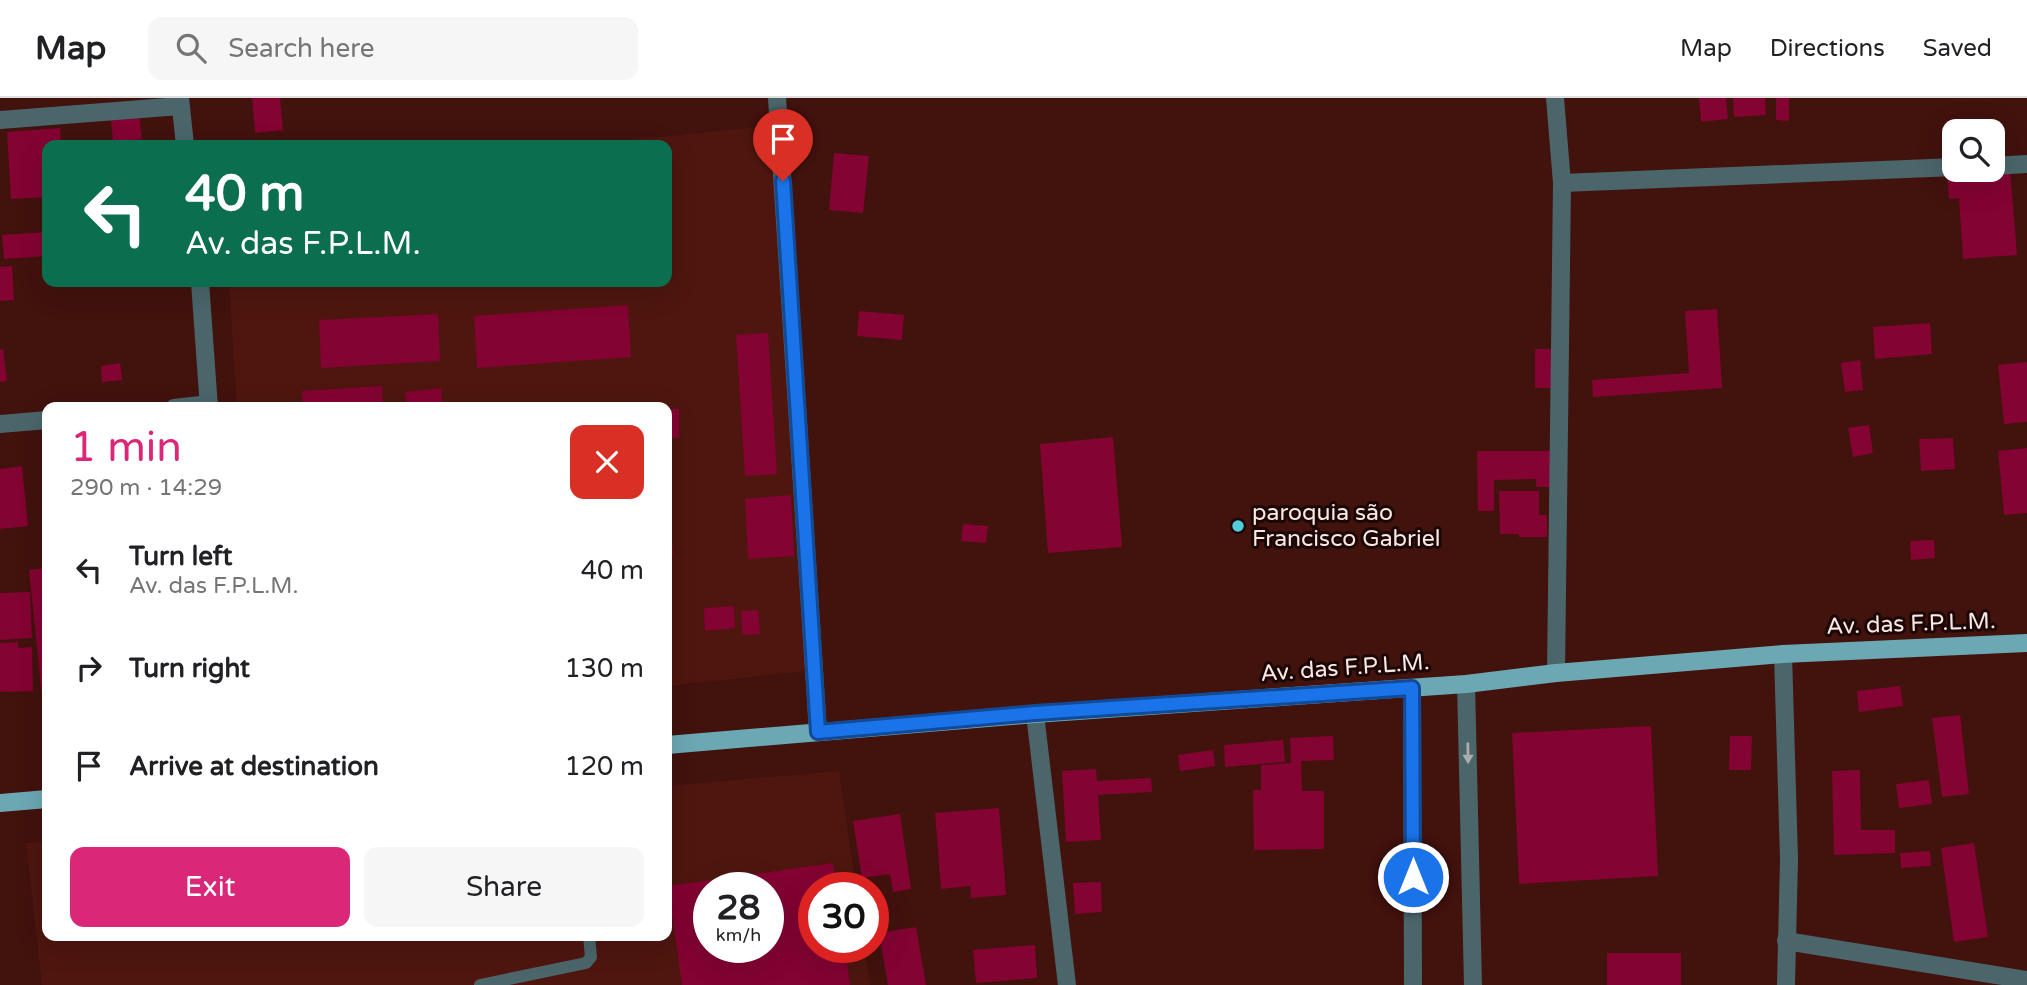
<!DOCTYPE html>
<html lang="en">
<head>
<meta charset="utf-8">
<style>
	:root { --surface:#fff; --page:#f6f6f6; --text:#202124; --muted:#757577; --line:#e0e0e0; --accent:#db2777 }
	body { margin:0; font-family:"Varela Round",sans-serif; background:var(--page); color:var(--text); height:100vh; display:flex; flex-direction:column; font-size:26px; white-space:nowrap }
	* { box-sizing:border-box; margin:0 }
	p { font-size:23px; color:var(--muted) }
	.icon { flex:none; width:38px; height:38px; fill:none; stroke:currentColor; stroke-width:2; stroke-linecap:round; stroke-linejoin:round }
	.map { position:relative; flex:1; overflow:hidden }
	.details { position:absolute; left:42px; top:304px; width:630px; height:539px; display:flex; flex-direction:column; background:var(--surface); border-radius:14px; box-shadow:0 7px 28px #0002 }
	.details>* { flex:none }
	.hud { position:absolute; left:42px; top:42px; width:630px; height:147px; border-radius:14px; box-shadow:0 7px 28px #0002; background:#0b6e4f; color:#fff; overflow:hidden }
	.buttons { position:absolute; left:1942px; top:21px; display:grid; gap:14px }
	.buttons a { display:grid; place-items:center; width:63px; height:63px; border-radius:14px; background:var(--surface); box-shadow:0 7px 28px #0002; font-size:35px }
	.speed { position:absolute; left:693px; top:774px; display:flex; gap:14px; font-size:35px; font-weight:700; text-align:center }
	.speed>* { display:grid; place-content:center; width:91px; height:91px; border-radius:50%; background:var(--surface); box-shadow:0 7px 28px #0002; line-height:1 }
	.speed small { font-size:18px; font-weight:400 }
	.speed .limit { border:10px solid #d22; background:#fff; color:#111 }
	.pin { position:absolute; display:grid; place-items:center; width:60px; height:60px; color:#fff; margin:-72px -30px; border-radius:50% 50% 50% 0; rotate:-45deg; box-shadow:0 0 7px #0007 }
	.pin .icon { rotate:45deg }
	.me { position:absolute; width:77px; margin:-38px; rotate:0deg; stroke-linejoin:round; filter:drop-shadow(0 0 5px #0008) }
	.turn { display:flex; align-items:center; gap:24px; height:147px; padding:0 28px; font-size:32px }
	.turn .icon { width:91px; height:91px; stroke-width:2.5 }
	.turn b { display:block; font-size:49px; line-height:60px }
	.round { display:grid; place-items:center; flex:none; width:74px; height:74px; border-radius:14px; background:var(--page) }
	.head { display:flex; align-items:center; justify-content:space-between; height:119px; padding:0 28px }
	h1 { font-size:42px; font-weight:600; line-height:52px; color:var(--accent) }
	.button { display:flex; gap:14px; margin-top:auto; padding:14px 28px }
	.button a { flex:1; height:80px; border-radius:14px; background:var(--accent); color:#fff; font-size:28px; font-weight:600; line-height:80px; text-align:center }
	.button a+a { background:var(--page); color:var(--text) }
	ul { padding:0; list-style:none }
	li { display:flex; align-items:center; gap:21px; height:98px; padding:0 28px }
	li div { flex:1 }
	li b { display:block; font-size:26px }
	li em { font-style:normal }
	header { display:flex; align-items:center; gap:42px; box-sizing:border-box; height:98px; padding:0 35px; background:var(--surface); border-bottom:2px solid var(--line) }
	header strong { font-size:33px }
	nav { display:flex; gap:38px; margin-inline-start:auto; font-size:24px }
	.search { width:490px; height:63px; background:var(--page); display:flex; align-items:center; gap:18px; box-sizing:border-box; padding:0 24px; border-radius:14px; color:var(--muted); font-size:26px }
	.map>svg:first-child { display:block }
	.built { fill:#4e160f; fill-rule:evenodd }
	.building { fill:#830332; fill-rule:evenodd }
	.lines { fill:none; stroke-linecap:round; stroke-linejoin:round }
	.lane { stroke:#4a666b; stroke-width:12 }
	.street { stroke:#4a666b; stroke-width:18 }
	.primary { stroke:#6ba8b3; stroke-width:18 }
	.oneway { fill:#abadad }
	.route-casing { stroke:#114b97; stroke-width:18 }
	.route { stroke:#1a73e8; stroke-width:12 }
	.poi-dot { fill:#54cadd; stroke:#1b0705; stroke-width:2.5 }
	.labels { text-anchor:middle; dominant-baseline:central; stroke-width:6; stroke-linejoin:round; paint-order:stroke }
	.poi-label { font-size:23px; fill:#fbe7e3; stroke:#1b0705; text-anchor:start }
	.street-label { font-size:23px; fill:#fbe7e3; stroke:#1b0705 }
</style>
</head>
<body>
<header>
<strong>Map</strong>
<div class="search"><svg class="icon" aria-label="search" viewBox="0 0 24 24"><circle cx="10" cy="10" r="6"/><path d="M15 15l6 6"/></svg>Search here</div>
<nav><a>Map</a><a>Directions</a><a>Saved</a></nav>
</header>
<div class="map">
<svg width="2027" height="887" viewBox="0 0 2027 887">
	<rect width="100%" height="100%" fill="#42120d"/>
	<!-- built -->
	<g class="built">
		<polygon points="779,27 805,573 667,588 667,310 237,310 229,184 667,184 667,47 580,47"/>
		<path d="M839 673 856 789H814V849H864L870 887H42L26 745 47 744V838H667V688ZM709 789H768V849H709Z"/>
	</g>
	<!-- building -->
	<g class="building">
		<polygon points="252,0 280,0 283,32 255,35"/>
		<polygon points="1699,0 1726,0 1728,21 1701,24"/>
		<polygon points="1733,0 1765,0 1766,17 1734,19"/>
		<polygon points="1776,0 1789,0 1789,23 1776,22"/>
		<polygon points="139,17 142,41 113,44 111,21"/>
		<polygon points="60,30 61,47 47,47 47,99 11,101 7,34"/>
		<polygon points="834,55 869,58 863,115 829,112"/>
		<polygon points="2010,71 2017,157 1963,161 1959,100 1949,101 1947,76"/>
		<polygon points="47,134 47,158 4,161 2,137"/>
		<polygon points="12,168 14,202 0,203 0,169"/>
		<polygon points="628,207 631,259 477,270 474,218"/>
		<polygon points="1717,211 1722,290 1593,299 1592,282 1689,275 1685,213"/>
		<polygon points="859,213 904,217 902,242 857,238"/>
		<polygon points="438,216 440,263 321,270 319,222"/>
		<polygon points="1930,225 1932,256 1875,261 1873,229"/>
		<polygon points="768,235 777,376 745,378 736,237"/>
		<polygon points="3,251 7,283 0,284 0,252"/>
		<rect x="1535" y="251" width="20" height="39"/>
		<polygon points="1860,262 1863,292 1845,294 1841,265"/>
		<polygon points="2027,264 2027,324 2004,326 1998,267"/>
		<polygon points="120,265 122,282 102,284 101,268"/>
		<polygon points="382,288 383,310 303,310 302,293"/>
		<polygon points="441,290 443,310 406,310 405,294"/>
		<rect x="667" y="311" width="12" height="29"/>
		<polygon points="1869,327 1873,355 1853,359 1848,330"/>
		<polygon points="1113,339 1122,449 1048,455 1040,346"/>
		<polygon points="1953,340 1955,371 1921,373 1919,341"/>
		<polygon points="2027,350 2027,415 2004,417 1998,353"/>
		<polygon points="1477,353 1554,353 1555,389 1536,389 1536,381 1494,382 1494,413 1478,413"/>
		<polygon points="22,368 28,428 0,431 0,371"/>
		<polygon points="1499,393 1539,393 1539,417 1547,417 1547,439 1519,439 1519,436 1500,436"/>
		<polygon points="791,397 794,458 748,461 745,401"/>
		<polygon points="667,417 670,417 673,457 667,457"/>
		<polygon points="963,426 988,428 986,445 961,443"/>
		<polygon points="1934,442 1935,460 1911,462 1910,443"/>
		<polygon points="47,470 47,607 43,607 29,472"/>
		<polygon points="30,494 32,540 0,542 0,495"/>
		<polygon points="734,508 735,530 705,533 704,510"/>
		<polygon points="758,512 760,536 742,537 741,513"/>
		<polygon points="18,544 18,550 32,549 33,593 0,594 0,545"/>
		<polygon points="1900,588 1903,608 1859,614 1857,593"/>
		<polygon points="1960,617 1969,696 1942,699 1932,620"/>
		<polygon points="1651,628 1658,778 1519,786 1512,635"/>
		<polygon points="1333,638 1334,662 1301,663 1302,693 1324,693 1324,751 1254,752 1253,692 1261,692 1261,667 1291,665 1290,640"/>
		<polygon points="1730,638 1752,638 1751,672 1729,672"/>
		<polygon points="1283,642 1285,664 1225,669 1224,647"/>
		<polygon points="1213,652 1215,668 1180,673 1178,657"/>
		<polygon points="1096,671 1097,683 1151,680 1152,694 1098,697 1101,742 1066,744 1062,673"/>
		<polygon points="1860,672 1861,732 1895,732 1895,755 1834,757 1832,673"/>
		<polygon points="1929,682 1932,706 1899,710 1896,686"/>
		<polygon points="999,710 1006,797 971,800 970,788 941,791 935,715"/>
		<polygon points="900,716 911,791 893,794 890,776 862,780 853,723"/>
		<polygon points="1974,745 1988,839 1954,844 1941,750"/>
		<polygon points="1930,753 1931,768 1901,770 1900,755"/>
		<path d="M833 765 836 789H814V849H845L850 887H682L668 788ZM709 789H768V849H709Z"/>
		<polygon points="1101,784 1102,814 1075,816 1073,785"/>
		<polygon points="916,829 926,887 888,887 879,835"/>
		<polygon points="1035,847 1037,880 976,885 973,852"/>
		<rect x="1607" y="855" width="74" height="32"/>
	</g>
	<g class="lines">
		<!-- lane -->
		<polyline class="lane" points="480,887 586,865 591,859 589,838"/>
		<!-- street -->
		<g class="street">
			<polyline points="180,0 185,47"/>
			<polyline points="777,0 818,634"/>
			<polyline points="1555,0 1562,85 1556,575"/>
			<polyline points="0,22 180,8"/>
			<polyline points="1993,68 2027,66"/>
			<polyline points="1562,85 1955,69"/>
			<polyline points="200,184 209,310"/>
			<polyline points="174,310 209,306"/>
			<polyline points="0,326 47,322"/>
			<polyline points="1783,556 1789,761 1786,887"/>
			<polyline points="1466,586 1473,887"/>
			<polyline points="1412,590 1413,887"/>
			<polyline points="1035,616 1067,887"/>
			<polyline points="1786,843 2027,882"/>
		</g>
		<!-- primary -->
		<g class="primary">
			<polyline points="667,647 1035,616 1466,586 1556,575 1783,556 2027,545"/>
			<polyline points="0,705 47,701"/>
		</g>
	</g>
	<!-- one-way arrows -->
	<defs><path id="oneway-solid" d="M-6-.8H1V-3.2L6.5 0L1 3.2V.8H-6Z" transform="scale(1.75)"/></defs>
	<use class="oneway" href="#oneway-solid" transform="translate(1468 655) rotate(89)"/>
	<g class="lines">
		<defs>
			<polyline id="route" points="783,83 818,634 1035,615 1412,590 1413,779"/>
		</defs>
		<!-- route casing -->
		<use href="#route" class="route-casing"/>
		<!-- route -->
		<use href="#route" class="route"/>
	</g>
	<!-- markers -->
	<circle class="poi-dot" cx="1238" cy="428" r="7"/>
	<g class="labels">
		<!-- poi labels -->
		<g class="poi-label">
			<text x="1252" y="415">paroquia são<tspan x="1252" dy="26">Francisco Gabriel</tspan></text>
		</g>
		<!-- street labels -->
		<g class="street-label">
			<text transform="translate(1911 526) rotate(-2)">Av. das F.P.L.M.</text>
			<text transform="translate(1345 570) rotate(-4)">Av. das F.P.L.M.</text>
		</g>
	</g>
</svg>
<div class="buttons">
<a><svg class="icon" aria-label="search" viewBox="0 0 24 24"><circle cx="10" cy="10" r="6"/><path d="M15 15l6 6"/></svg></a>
</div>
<div class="speed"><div>28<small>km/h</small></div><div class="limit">30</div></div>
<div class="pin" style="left:783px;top:83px;background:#d93025"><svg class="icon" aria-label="arrive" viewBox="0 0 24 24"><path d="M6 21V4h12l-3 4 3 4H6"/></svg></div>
<svg class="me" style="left:1413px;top:779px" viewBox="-20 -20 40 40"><circle r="17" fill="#1a73e8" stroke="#fff" stroke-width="3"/><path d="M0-11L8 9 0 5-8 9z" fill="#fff"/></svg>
<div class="hud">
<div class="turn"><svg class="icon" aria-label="left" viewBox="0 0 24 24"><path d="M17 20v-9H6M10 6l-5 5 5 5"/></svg><div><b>40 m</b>Av. das F.P.L.M.</div></div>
</div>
<section class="details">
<div class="head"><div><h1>1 min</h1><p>290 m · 14:29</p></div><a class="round" style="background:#d93025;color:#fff"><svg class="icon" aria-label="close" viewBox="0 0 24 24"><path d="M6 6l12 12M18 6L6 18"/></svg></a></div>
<ul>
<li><svg class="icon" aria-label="left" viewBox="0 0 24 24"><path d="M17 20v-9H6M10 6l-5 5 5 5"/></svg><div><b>Turn left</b><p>Av. das F.P.L.M.</p></div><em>40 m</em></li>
<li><svg class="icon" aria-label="right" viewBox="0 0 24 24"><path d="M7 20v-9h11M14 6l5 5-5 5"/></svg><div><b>Turn right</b></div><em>130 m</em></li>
<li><svg class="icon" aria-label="arrive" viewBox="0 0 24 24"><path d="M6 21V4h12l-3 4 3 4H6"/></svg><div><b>Arrive at destination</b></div><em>120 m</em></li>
</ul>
<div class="button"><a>Exit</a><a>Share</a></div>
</section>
</div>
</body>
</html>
